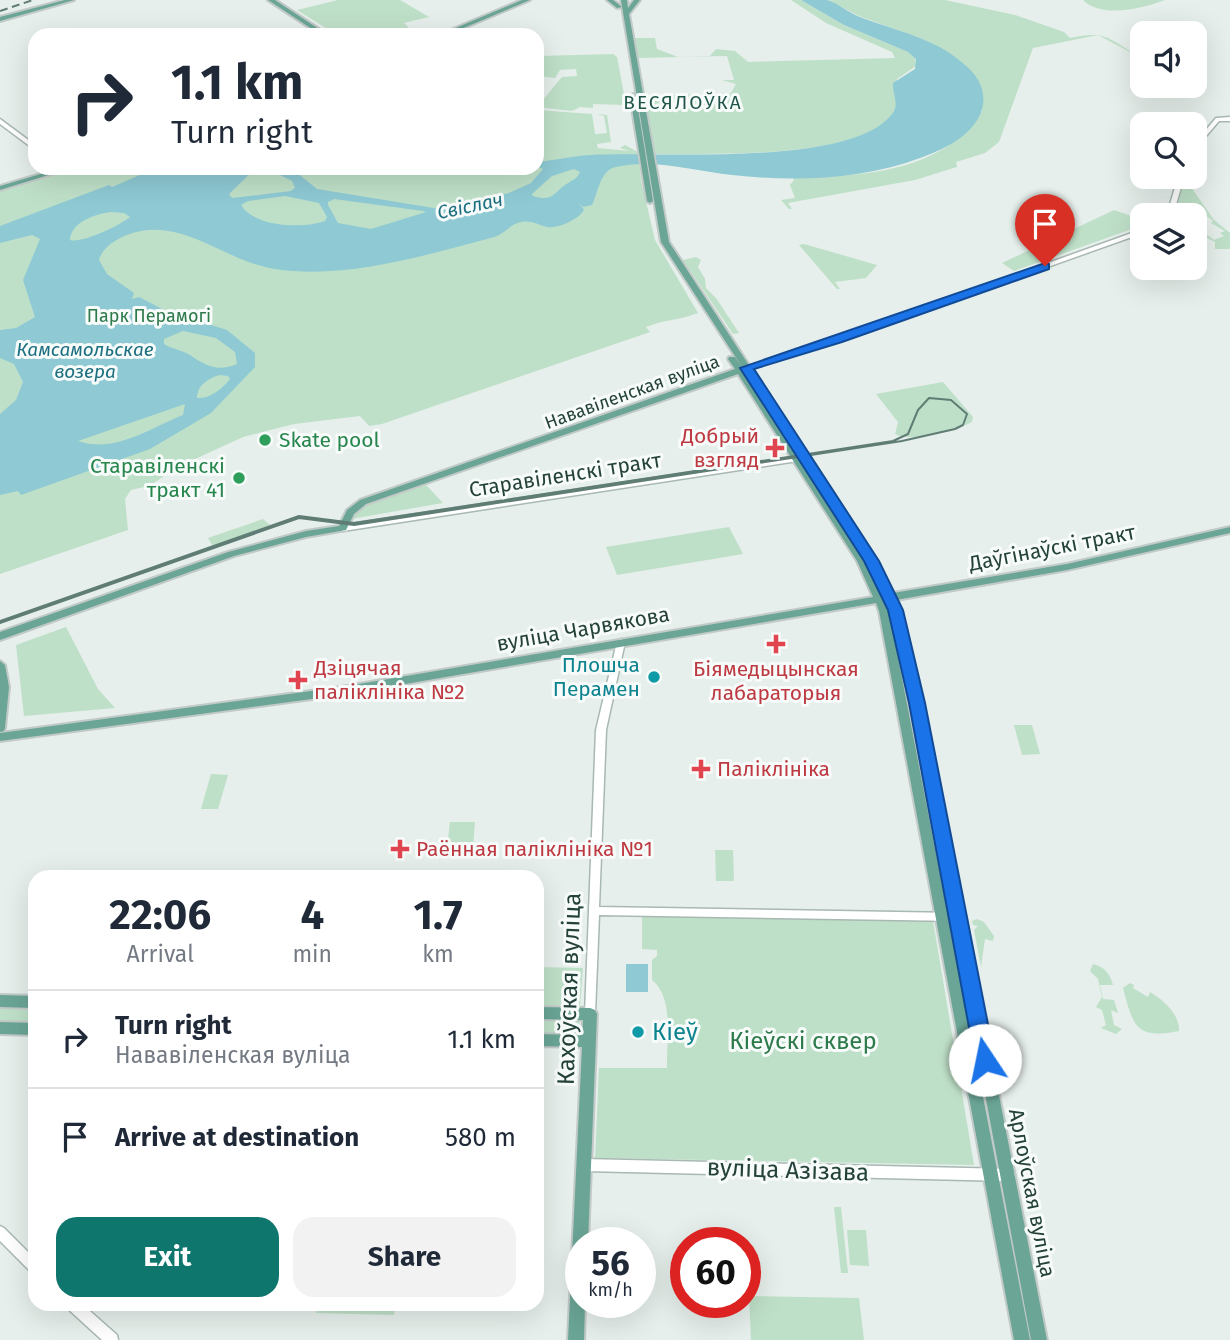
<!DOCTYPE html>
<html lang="en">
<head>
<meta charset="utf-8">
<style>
	:root { --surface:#fff; --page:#f2f2f3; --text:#1f2937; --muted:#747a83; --line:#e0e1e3; --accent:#0f766e }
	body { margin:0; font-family:"Fira Sans",sans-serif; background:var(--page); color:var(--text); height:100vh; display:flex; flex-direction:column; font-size:26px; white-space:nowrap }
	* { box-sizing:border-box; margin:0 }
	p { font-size:23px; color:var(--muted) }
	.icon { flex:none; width:38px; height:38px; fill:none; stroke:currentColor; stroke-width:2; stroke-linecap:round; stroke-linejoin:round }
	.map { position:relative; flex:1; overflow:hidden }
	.details { position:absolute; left:28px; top:870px; width:516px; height:441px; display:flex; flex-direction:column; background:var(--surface); border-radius:21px; box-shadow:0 7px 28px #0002 }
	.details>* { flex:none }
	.top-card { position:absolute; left:28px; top:28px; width:516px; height:147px; border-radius:21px; box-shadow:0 7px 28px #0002; background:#fff; color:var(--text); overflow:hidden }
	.tools { position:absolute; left:1130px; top:21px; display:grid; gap:14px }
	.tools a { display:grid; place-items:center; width:77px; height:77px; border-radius:14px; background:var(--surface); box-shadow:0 7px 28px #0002; font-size:35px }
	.speed { position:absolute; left:565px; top:1227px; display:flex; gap:14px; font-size:35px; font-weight:700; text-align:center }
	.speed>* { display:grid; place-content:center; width:91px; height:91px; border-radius:50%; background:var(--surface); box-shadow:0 7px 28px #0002; line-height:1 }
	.speed small { font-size:18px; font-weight:400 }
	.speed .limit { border:10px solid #d22; background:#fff; color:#111 }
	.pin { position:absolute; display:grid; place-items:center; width:60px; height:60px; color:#fff; margin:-72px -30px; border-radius:50% 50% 50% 0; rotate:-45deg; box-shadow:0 0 7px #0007 }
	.pin .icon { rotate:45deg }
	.me { position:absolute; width:77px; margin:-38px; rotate:349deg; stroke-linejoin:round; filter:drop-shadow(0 0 5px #0008) }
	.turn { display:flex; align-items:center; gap:24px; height:147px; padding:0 28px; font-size:32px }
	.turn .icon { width:91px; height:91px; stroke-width:2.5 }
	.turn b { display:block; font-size:49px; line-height:60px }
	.eta { display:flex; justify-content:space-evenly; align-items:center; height:119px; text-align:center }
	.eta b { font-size:42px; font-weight:700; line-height:49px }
	.action { display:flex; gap:14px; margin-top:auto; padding:14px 28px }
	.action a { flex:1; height:80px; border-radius:21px; background:var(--accent); color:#fff; font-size:28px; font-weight:700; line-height:80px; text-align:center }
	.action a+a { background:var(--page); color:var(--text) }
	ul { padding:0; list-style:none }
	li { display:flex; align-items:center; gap:21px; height:98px; padding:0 28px; border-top:2px solid var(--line) }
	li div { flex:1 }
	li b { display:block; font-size:26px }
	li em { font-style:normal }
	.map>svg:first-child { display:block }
	.green { fill:#bfe0c8 }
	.water { fill:#8ec9d4; fill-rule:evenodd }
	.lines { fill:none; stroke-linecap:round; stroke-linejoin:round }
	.minor-casing { stroke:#a8b8b2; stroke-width:3 }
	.major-casing { stroke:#c2cac8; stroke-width:4 }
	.minor { fill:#fff; fill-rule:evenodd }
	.major { fill:#6aa596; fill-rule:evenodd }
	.tram { stroke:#5f7d75; stroke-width:2 }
	.rail { stroke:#5f7d75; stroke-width:2; stroke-dasharray:8 4.5; stroke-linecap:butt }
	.route { fill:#1a73e8; stroke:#114b97; stroke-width:2 }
	.leisure-dot { fill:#2e9e5b; stroke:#f7fbf9; stroke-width:2.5 }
	.health-dot { fill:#e0444e; stroke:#f7fbf9; stroke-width:2.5 }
	.culture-dot { fill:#0f9aa8; stroke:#f7fbf9; stroke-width:2.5 }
	.labels { text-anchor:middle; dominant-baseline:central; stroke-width:6; stroke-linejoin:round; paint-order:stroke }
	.far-park-label { font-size:18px; fill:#2d7a4b; stroke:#f7fbf9 }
	.far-street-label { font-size:18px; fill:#24423a; stroke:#f7fbf9 }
	.far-neighbourhood-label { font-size:19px; letter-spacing:2px; fill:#1f5548; stroke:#f7fbf9 }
	.far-water-label { font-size:19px; font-style:italic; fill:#1c6f80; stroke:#f7fbf9 }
	.health-label { font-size:21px; fill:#be3a42; stroke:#f7fbf9; text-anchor:start }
	.leisure-label { font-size:21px; fill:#27864d; stroke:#f7fbf9; text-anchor:start }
	.street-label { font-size:21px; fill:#24423a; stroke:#f7fbf9 }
	.culture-label { font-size:21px; fill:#0d838f; stroke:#f7fbf9; text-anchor:end }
	.near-street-label { font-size:24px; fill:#24423a; stroke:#f7fbf9 }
	.near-culture-label { font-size:24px; fill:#0d838f; stroke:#f7fbf9; text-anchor:start }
	.near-park-label { font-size:24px; fill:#2d7a4b; stroke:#f7fbf9 }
</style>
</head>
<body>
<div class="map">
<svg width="1230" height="1340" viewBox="0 0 1230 1340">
	<rect width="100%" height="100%" fill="#e6efeb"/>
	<!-- green -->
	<g class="green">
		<polygon points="338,0 400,0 429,17 404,23 410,29 401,35 337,35 297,10"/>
		<path d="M791 0H801L844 25 908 52 915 57 916 66 897 79C896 89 898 103 894 111 867 161 706 153 655 154L643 96 731 93 736 84 722 80H734L727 56 638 58 634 38H655L657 49 678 57 710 56 716 49 735 51 748 62 895 58 892 52 826 23Z"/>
		<path d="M828 0H945L1015 15 1064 32 1070 38C1105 30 1108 38 1137 55L1143 53V59L1098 35 1033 48 999 142 985 153 956 162 957 167 915 180 788 203 792 209H789L781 200 795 198 790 185 794 180 793 178C845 176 908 175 952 143 963 136 973 121 982 111L960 61 925 40 859 16Z"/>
		<path d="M1083 0H1165C1143 8 1102 19 1083 0Z"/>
		<polygon points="613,54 617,57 627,110 624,110 623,105 593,104 593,108 580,107 572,111 537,107 562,77 577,76 576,69 560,70 555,78 537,76 537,56"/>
		<path d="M537 110 592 114 595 134 607 133 604 116 597 114 607 115 611 142 597 144 598 148 630 151 620 148 625 145 638 152 641 180 655 240 698 313C680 320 663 320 646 327L650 332 382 424 369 426 360 416 294 424 243 437 180 466 149 486 131 490 125 499 128 530 0 574V191L80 168H537Z"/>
		<path d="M1184 177 1214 220 1230 233V249H1215V242L1205 237 1195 241V232L1201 230 1214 240 1224 236 1220 233 1225 231 1211 223 1213 221C1204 211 1191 215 1177 215V210L1189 213 1190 209 1178 205Z"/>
		<polygon points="1114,210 1143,220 1143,225 1014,271 1002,263"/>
		<polygon points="804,244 877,265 866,278 835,282 840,289 837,289 799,245"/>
		<polygon points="696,257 701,260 698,267 705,279 706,288 716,298 739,333 733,334 683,260"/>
		<path d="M943 382 973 417 972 422C956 430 911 443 895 434L898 422 876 394Z"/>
		<polygon points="426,485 443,503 351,519 361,506"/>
		<polygon points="263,519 270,525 213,546 208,538"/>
		<polygon points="729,527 743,554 617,575 606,547"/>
		<polygon points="66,627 98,689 115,708 24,716 16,645"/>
		<polygon points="1014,725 1032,725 1040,754 1022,755"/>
		<polygon points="211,774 228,775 218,809 201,809"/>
		<polygon points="450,822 475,822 473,847 447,847"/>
		<polygon points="715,850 733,850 734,881 716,881"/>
		<path d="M642 915 933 921 974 1165 595 1158 599 1068H667C666 1041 675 999 652 980V960L657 956V950L642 949Z"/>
		<polygon points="977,919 984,922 994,936 993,941 985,939 981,967 974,930 978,926 973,925 972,921"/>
		<path d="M1093 964C1105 967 1110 974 1113 985H1100L1103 999 1114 1000 1118 1013 1111 1010 1114 1025 1122 1029 1116 1034 1101 1028 1106 1025 1102 1010 1096 1007 1102 997 1098 979 1090 971Z"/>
		<polygon points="537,967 583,968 580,1006 537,1005"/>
		<path d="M1130 983 1134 985 1133 988 1148 997 1150 992C1163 1000 1180 1014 1179 1031 1135 1040 1133 1025 1123 988Z"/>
		<polygon points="0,1006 35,1007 35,1025 0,1024"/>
		<polygon points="537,1018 577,1021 580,1023 580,1032 576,1035 537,1036"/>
		<polygon points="834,1207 841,1207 848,1273 841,1273"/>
		<polygon points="847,1230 866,1230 869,1266 850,1265"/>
		<polygon points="749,1296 859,1298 864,1340 751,1340"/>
		<polygon points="318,1304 396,1304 394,1315 316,1313"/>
	</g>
	<!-- water -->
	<g class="water">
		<path d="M801 0C809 0 820 0 827 0 838 3 849 13 860 17 896 31 936 38 965 65 981 78 989 97 979 117 967 139 942 150 920 158 861 180 794 182 732 175 695 171 653 158 616 167 600 170 598 193 592 205L583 207 579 203 584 210C579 219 558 229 547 227 538 225 532 220 521 222 510 224 505 234 494 237 427 255 345 280 275 269 221 261 177 210 120 238 111 243 102 249 99 260L107 274 134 293 132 299 139 297 164 310 227 330 255 353V367L211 413 150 449 21 495 18 491 0 495V414L16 400 23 382 14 364 0 358V330L16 328 35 317 23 280 40 239 32 235 0 243V226L109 185 112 187 156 168H256L229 194 232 198 291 191 295 188 292 181 266 168H291L317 189 440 209 509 193 531 183 543 169 537 166V162C555 160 573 156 590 155 657 151 851 168 892 114 900 104 892 94 893 83L915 69 916 59 908 52 844 25ZM574 169 580 172C577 179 574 179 568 183 554 191 554 203 533 196L532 194 552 176ZM285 196 319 203 327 217 325 221C303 229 254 227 241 205L248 201ZM334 199 423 211 426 212 371 229 338 223 328 205V202ZM111 212 124 213 130 217C121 225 81 244 70 240 71 222 95 214 111 212ZM183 331 216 338 235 352 237 364C218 372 206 366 190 355 182 350 172 349 164 344V339ZM220 375 228 376 230 379C222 389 210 399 197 398 197 385 209 378 220 375ZM185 404 183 415C150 428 114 454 78 441Z"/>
		<rect x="626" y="964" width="22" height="28"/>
	</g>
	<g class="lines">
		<defs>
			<g id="minor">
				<polygon points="1230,117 1230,121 1219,121 1195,149 1195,143 1216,118"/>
				<polygon points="0,119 35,145 35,150 0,124"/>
				<polygon points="1178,177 1184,177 1173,215 1167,215"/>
				<polygon points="1143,229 1143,233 840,341 748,369 744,369 743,368 836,339"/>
				<polygon points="801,456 805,458 804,460 343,531 339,528 343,525"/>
				<polygon points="621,639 625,642 606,730 599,907 957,913 961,914 962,917 961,920 957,921 599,915 595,1014 594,1017 590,1019 586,1017 585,1014 596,730 617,642"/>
				<polygon points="584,1159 1009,1169 1013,1171 1015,1175 1013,1179 1009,1181 584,1171 580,1169 578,1165 580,1161"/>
				<polygon points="0,1226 4,1228 35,1259 35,1274 31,1272 0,1241"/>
				<polygon points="67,1304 82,1304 117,1335 118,1340 102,1340 68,1309"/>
			</g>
			<g id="major">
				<polygon points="65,0 74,0 0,21 0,17"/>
				<polygon points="268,0 275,0 328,35 321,35"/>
				<polygon points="522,0 530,0 447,35 439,35"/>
				<polygon points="607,0 613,0 622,7 617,8"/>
				<path d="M621 0H627L628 8 634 0H640L629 14 669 242 874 558 893 593 1067 564 1230 527V533L1067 570 896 600 901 610 922 703 1047 1340H1031L912 703 891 610 887 601 885 602 889 611 1030 1340H1014L879 611 876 603 341 695 0 741V733L341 687 873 597 857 561 738 374 366 504 354 514 346 530 306 537 234 556 0 640V632L228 552 306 531 339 526 347 510 360 500 735 369 728 359 729 357H735L742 367 661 242ZM744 372H745L845 527ZM868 564 884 595H882Z"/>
				<polygon points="633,94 636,96 653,201 650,203 647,201 630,96"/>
				<polygon points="61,168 71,168 0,190 0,186"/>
				<polygon points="0,661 5,665 9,687 5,728 4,731 0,732"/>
				<polygon points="0,995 35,996 35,1008 0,1007"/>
				<polygon points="537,1007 590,1008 595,1010 597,1014 588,1242 581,1242 581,1302 585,1302 584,1340 568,1340 582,1047 537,1046 537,1034 582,1035 583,1020 537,1019"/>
				<polygon points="0,1022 35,1023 35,1035 0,1034"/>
			</g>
		</defs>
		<!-- minor casing -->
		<use href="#minor" class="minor-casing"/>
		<!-- major casing -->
		<use href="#major" class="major-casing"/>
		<!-- minor -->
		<use href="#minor" class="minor"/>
		<!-- major -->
		<use href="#major" class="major"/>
		<!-- tram -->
		<polyline class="tram" points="0,621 299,516 354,523 893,441 908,434 918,410 929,398 951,400 967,414 963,425 955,429 902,441 354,525 299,518 0,623"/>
		<!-- rail -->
		<polyline class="rail" points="0,11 33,0"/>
	</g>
	<!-- route -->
	<polygon class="route" points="1045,263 1049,264 1049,269 842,342 754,369 879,561 903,610 925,703 995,1060 992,1066 985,1069 978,1066 975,1060 909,703 888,610 864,561 740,368"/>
	<!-- markers -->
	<g class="leisure-dot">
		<circle cx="265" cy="440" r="7"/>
		<circle cx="239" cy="478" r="7"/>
	</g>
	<g class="health-dot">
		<path d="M771.5 437.5h7v7h7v7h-7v7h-7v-7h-7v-7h7z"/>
		<path d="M772.5 633.5h7v7h7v7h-7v7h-7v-7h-7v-7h7z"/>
		<path d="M294.5 669.5h7v7h7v7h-7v7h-7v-7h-7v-7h7z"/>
		<path d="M697.5 758.5h7v7h7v7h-7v7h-7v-7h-7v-7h7z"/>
		<path d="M396.5 838.5h7v7h7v7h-7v7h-7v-7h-7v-7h7z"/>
	</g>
	<g class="culture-dot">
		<circle cx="654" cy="677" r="7"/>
		<circle cx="638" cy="1032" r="7"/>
	</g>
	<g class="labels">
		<!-- far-park labels -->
		<g class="far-park-label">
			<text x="149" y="316">Парк Перамогі</text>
		</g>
		<!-- far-street labels -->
		<g class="far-street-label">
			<text transform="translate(632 392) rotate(-20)">Нававіленская вуліца</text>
		</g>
		<!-- far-neighbourhood labels -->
		<g class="far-neighbourhood-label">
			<text x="683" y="102">ВЕСЯЛОЎКА</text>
		</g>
		<!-- far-water labels -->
		<g class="far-water-label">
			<text transform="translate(470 206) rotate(-12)">Свіслач</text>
			<text x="85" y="349">Камсамольскае<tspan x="85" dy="22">возера</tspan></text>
		</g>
		<!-- health labels -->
		<g class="health-label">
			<text x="759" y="436" text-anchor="end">Добрый<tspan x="759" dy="24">взгляд</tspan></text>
			<text x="314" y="668">Дзіцячая<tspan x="314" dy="24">паліклініка №2</tspan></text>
			<text x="776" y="669" text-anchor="middle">Біямедыцынская<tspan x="776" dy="24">лабараторыя</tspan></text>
			<text x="717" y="769">Паліклініка</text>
			<text x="416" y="849">Раённая паліклініка №1</text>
		</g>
		<!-- leisure labels -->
		<g class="leisure-label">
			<text x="279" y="440">Skate pool</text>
			<text x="225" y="466" text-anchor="end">Старавіленскі<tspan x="225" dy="24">тракт 41</tspan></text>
		</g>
		<!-- street labels -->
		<g class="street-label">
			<text transform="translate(565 475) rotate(-9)">Старавіленскі тракт</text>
			<text transform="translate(1052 548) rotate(-11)">Даўгінаўскі тракт</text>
			<text transform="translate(583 629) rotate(-10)">вуліца Чарвякова</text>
			<text transform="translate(1032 1193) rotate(79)">Арлоўская вуліца</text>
		</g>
		<!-- culture labels -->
		<g class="culture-label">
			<text x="640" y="665">Плошча<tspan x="640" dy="24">Перамен</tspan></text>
		</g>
		<!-- near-street labels -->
		<g class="near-street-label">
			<text transform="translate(569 989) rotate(-88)">Кахоўская вуліца</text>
			<text transform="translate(788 1170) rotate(2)">вуліца Азізава</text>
		</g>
		<!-- near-culture labels -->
		<g class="near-culture-label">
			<text x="652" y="1032">Кіеў</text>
		</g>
		<!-- near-park labels -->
		<g class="near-park-label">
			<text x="803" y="1041">Кіеўскі сквер</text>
		</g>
	</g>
</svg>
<div class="tools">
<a><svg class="icon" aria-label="sound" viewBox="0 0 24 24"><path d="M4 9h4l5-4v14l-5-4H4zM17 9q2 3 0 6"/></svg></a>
<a><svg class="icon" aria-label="search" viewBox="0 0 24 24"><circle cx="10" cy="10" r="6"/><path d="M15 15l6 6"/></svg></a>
<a><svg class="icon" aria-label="layers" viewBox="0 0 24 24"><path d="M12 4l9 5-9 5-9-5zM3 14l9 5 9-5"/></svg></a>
</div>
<div class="speed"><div>56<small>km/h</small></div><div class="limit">60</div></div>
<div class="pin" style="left:1045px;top:266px;background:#d93025"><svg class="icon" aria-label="arrive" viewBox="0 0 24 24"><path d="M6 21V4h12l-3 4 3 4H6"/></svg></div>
<svg class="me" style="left:985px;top:1060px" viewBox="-20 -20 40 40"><circle r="19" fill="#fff"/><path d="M0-13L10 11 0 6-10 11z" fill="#1a73e8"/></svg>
<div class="top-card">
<div class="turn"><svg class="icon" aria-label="right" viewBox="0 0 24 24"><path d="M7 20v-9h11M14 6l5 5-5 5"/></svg><div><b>1.1 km</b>Turn right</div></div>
</div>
<section class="details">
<div class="eta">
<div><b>22:06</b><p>Arrival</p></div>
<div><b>4</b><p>min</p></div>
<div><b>1.7</b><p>km</p></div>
</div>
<ul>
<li><svg class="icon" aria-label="right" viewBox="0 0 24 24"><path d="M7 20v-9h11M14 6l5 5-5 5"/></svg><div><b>Turn right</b><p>Нававіленская вуліца</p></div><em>1.1 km</em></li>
<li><svg class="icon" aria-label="arrive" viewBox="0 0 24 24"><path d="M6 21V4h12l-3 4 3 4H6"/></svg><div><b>Arrive at destination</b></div><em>580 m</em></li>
</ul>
<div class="action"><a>Exit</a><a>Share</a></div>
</section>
</div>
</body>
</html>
